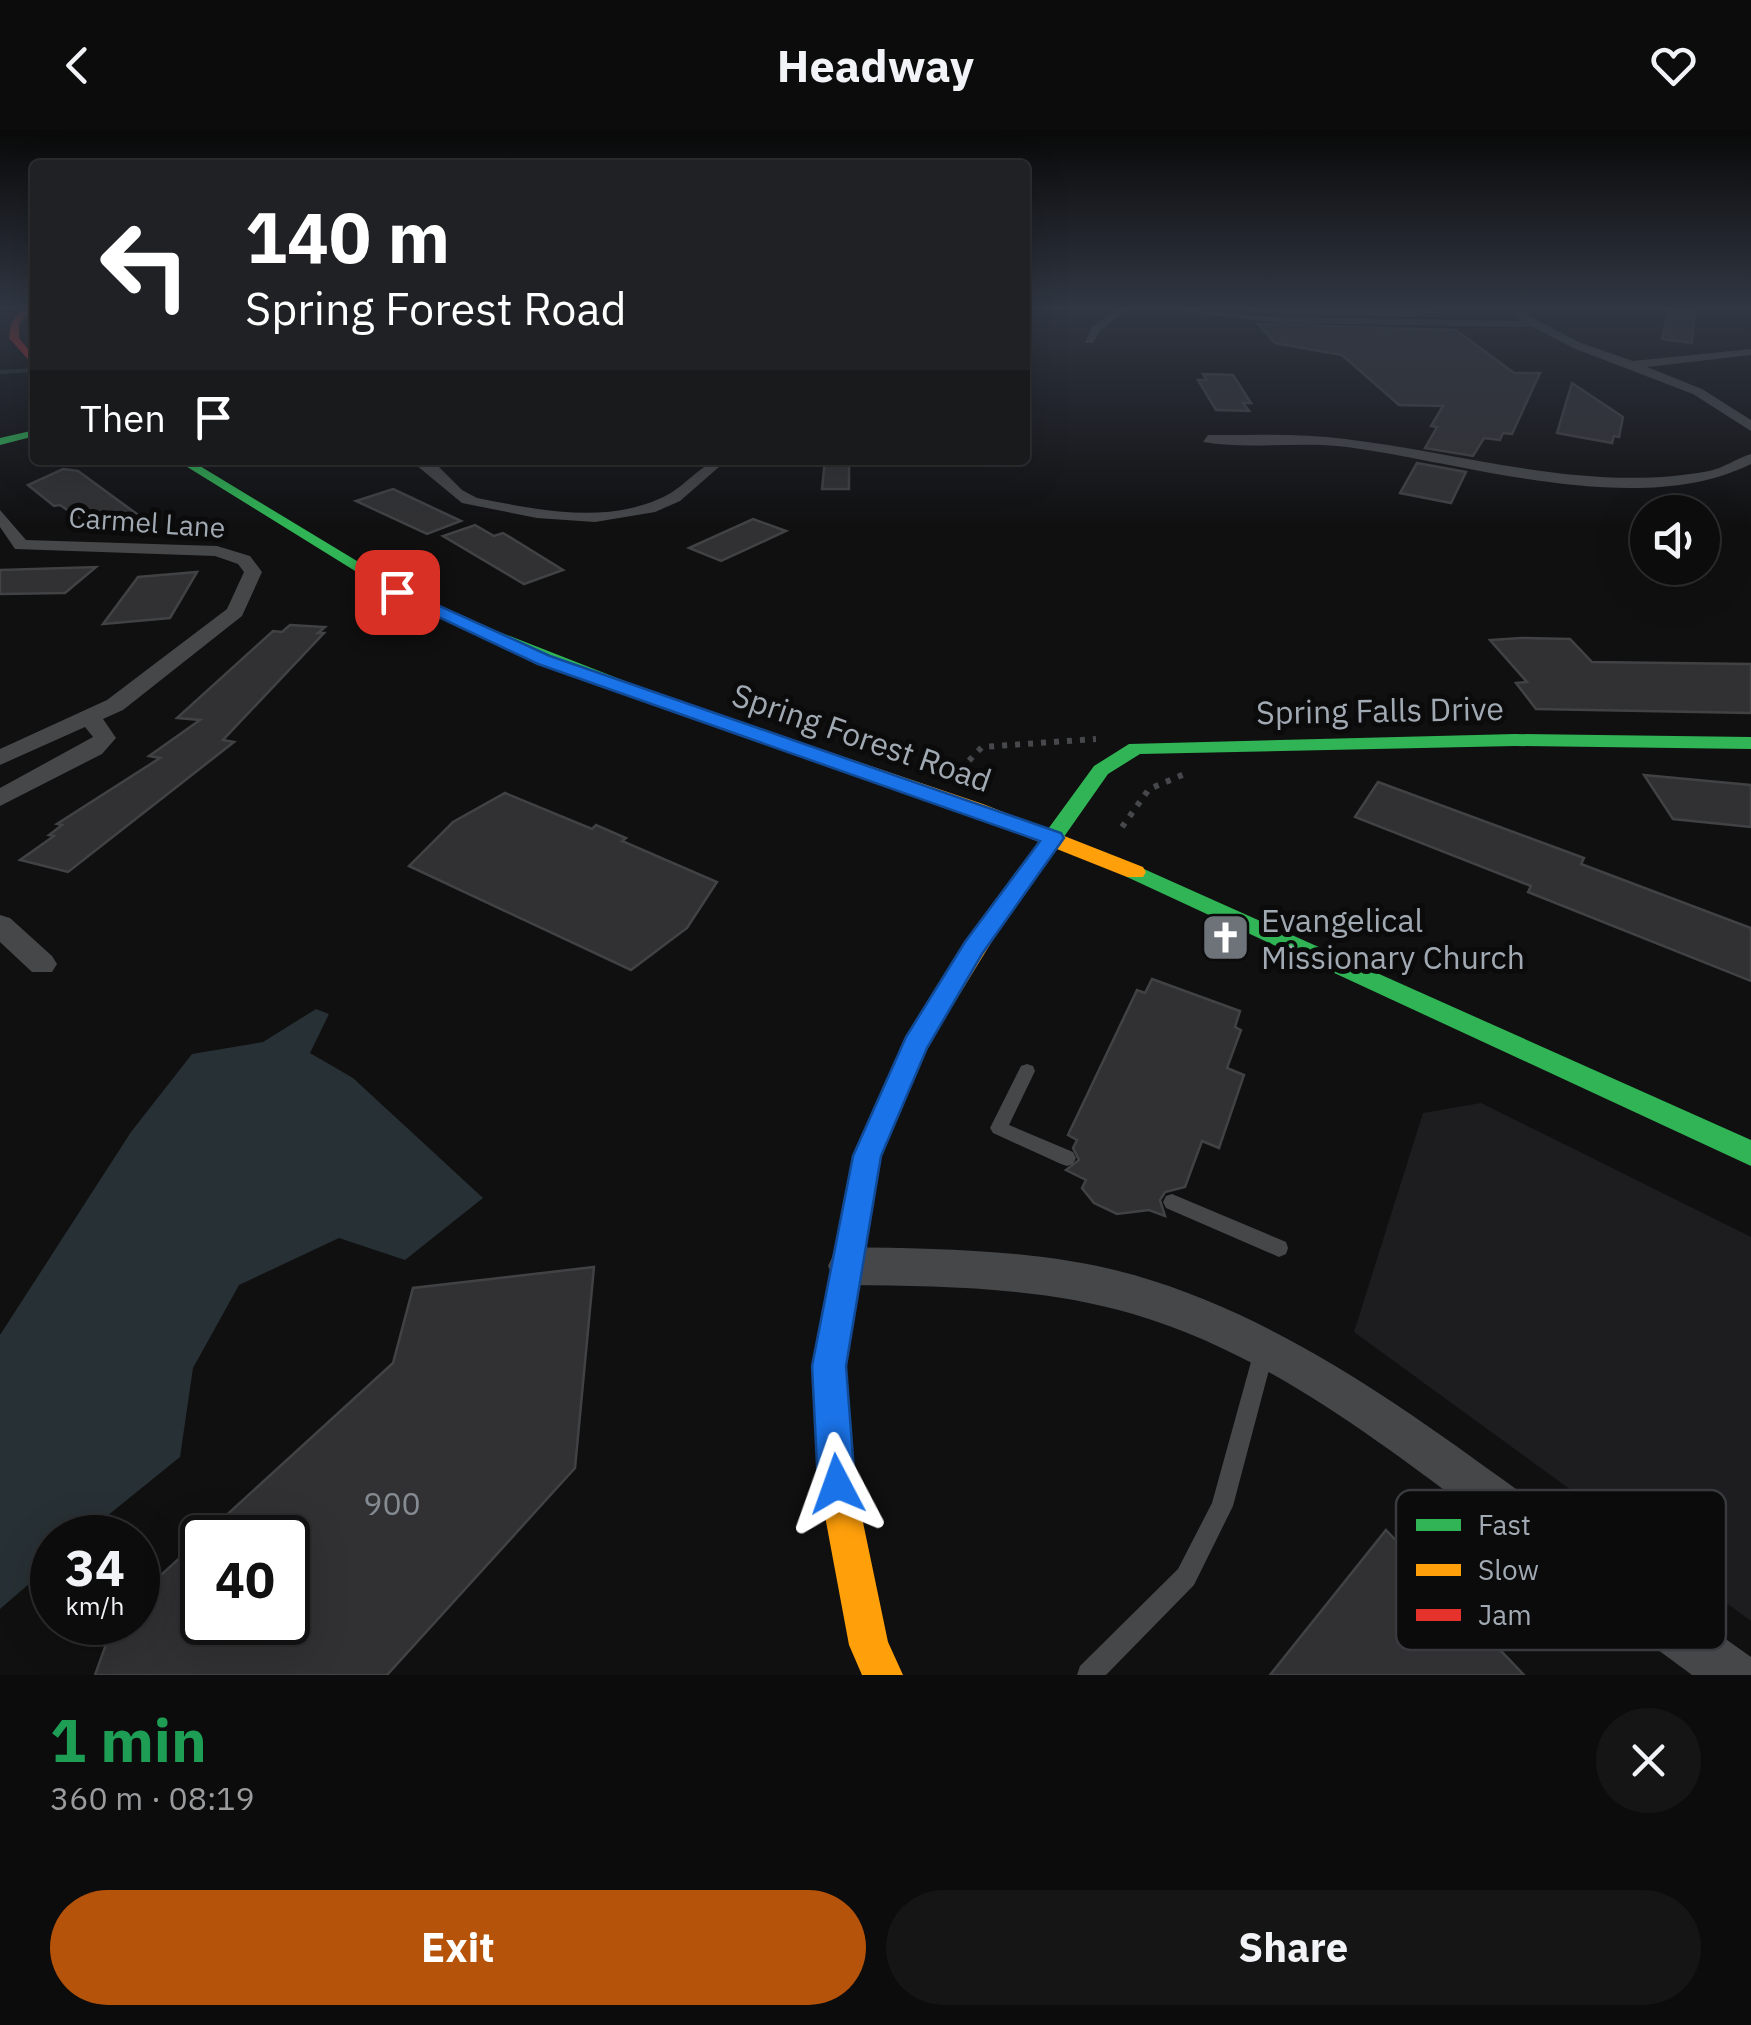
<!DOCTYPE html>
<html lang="en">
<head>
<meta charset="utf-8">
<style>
	:root { --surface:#0c0c0d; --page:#151516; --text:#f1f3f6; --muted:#9a9b9d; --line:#2c2c2e; --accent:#b45309 }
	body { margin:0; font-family:"IBM Plex Sans",sans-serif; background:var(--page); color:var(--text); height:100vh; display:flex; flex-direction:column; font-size:38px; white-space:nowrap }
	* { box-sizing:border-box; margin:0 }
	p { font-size:32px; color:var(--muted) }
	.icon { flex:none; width:55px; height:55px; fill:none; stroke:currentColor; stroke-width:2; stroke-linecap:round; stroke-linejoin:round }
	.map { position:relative; height:1545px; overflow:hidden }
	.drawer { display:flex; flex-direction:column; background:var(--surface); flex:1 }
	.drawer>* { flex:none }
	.top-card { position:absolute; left:30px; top:30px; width:1000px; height:305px; border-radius:10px; box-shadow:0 10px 40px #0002,0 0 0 2px var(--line); background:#202124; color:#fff; overflow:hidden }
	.controls { position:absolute; left:1630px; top:365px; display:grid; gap:20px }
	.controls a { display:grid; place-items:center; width:90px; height:90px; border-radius:50%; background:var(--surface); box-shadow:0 10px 40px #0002,0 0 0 2px var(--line); font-size:50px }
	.speed { position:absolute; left:30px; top:1385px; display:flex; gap:20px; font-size:50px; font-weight:700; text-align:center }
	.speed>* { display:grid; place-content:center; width:130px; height:130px; border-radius:50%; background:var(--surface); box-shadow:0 10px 40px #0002,0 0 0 2px var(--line); line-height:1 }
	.speed small { font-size:25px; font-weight:400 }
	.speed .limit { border:5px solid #111; border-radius:15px; background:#fff; color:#111 }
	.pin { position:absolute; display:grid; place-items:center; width:85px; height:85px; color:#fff; margin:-42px; border-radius:20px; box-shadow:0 5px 15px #0006 }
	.me { position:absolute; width:110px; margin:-55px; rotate:356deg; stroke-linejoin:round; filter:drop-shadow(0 0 8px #0008) }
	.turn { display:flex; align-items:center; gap:35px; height:210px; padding:0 50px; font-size:45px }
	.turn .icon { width:130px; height:130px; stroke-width:2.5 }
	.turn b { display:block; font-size:70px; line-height:85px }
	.then { display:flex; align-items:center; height:95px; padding:0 50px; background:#0003; gap:20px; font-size:38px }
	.round { display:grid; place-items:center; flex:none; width:105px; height:105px; border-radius:52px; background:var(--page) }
	.headline { display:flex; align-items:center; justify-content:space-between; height:170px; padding:0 50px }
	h1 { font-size:60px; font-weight:800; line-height:75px; color:#1e9e55 }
	.button { display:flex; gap:20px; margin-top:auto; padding:20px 50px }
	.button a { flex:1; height:115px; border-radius:60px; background:var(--accent); color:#fff; font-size:40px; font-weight:800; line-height:115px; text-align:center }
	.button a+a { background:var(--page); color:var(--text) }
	header { display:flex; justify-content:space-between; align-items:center; height:130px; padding:0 50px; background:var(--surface); font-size:45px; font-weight:800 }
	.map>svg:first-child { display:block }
	.built { fill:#1d1d1f }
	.water { fill:#273034 }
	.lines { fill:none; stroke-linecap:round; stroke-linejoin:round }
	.stream { stroke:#273034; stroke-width:4 }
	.building { fill:#313133; stroke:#404244; stroke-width:2.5; fill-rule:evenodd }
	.path { stroke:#46484b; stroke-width:6; stroke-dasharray:5 8; stroke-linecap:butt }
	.lane { fill:#454749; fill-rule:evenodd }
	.street { fill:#454749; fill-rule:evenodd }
	.fast { fill:#30b455; fill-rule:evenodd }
	.slow { fill:#ff9f0a; fill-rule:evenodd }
	.jam { fill:#e5322d; fill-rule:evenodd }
	.route { fill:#1a73e8; stroke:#114b97; stroke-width:2.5 }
	.labels { text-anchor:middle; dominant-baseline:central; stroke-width:10; stroke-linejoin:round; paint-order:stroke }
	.far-street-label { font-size:28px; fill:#a1a9b2; stroke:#0b0b0c }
	.street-label { font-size:32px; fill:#a1a9b2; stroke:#0b0b0c }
	.poi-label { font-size:32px; fill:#a1a9b2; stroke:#0b0b0c; text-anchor:start }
	.near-number-label { font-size:32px; fill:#858b92 }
	.key { fill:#0b0b0c; stroke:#383a3e; stroke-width:2.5 }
	.key-label { font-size:28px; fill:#a1a9b2 }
</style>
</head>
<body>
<header><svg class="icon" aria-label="back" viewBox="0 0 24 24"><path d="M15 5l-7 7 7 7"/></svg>Headway<svg class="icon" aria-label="heart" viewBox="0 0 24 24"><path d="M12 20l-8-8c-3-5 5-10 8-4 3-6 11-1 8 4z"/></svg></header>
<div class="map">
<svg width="1751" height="1545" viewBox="0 0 1751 1545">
	<rect width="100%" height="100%" fill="#101011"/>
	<!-- built -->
	<polygon class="built" points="1481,973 1751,1107 1751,1491 1354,1202 1423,983"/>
	<!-- water -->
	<polygon class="water" points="316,879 329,884 310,923 353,948 483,1068 405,1130 339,1108 239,1155 193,1238 180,1327 81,1407 52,1408 52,1434 0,1479 0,1205 131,1002 192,924 263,912"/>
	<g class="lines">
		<!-- stream -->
		<polyline class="stream" points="0,242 35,240"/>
	</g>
	<!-- building -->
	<g class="building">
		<polygon points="1245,179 1429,179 1438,186 1279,183"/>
		<polygon points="1669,179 1695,179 1692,213 1662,209"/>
		<polygon points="1258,194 1456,200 1514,243 1540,243 1512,304 1503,303 1500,310 1484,308 1473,326 1425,318 1437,297 1431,296 1443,276 1399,275 1342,225 1275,213"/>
		<polygon points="1203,244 1233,245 1251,273 1243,273 1249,281 1216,280 1198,250 1207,250"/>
		<polygon points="1572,253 1623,287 1619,307 1614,306 1612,313 1557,303"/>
		<polygon points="825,330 849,330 849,359 822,359"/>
		<polygon points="1417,333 1466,342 1451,373 1400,363"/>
		<polygon points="63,339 78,341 141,387 97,400 60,375 54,376 28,355"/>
		<polygon points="393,359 461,391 427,404 356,371"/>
		<polygon points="753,389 786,401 721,431 689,418"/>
		<polygon points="475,395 494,406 503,403 563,440 524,454 443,406"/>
		<polygon points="96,437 65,463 0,464 0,440"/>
		<polygon points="197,442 170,488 103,494 138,447"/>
		<polygon points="290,495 325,497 318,503 324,503 223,610 234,612 68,742 20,730 54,706 49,705 62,695 57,694 160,628 149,626 200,590 177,588 273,501 282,502"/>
		<polygon points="1521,508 1570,509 1592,532 1751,534 1751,583 1536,579 1516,553 1527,552 1490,510"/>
		<polygon points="1644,645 1751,655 1751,697 1673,689"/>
		<polygon points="1378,652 1584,728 1581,734 1751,798 1751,851 1528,762 1531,756 1355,687"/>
		<polygon points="505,663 592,699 596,695 626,708 622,711 717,752 687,798 631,840 409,736 453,692"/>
		<polygon points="1152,849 1240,881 1235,897 1241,900 1227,938 1244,945 1219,1018 1202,1011 1185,1057 1165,1062 1160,1070 1165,1086 1149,1080 1117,1084 1094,1073 1082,1058 1086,1050 1066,1040 1079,1030 1073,1018 1077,1010 1068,1005 1137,860 1145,863"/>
		<path d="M594 1137 575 1338 387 1545H95L114 1492H138V1466L393 1233 413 1158ZM202 1408H288V1492H202Z"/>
		<polygon points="1386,1400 1524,1545 1270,1545"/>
	</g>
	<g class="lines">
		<!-- path -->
		<g class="path">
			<polyline points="960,640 982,617 1096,609"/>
			<polyline points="1122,697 1149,659 1187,643"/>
		</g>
		<!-- lane -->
		<g class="lane">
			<polygon points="1027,934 1033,936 1035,941 1009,995 1073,1022 1076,1028 1073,1034 1067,1036 1061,1034 993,1003 990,998 1021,936"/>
			<polygon points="1172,1064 1286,1112 1288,1118 1286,1124 1279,1127 1166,1078 1163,1072 1166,1066"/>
			<polygon points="1264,1211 1271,1214 1274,1221 1233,1376 1194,1455 1106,1545 1077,1545 1080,1536 1178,1439 1212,1373 1254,1221 1257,1214"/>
		</g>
		<!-- street -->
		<g class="street">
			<polygon points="1116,179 1128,179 1100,201 1093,213 1085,213 1092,197"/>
			<polygon points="1166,179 1279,187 1523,191 1516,185 1521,182 1581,213 1633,231 1751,219 1751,225 1647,237 1702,259 1751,290 1751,301 1693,264 1573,218 1533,197 1279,193"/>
			<path d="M1208 305C1254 305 1300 303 1345 309 1464 323 1589 364 1709 341 1724 338 1737 328 1751 324V334C1638 390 1467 333 1347 317 1300 311 1250 320 1203 312Z"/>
			<path d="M410 330 433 331 462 360 477 368C539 380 610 396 669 364 690 352 703 330 727 330L680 371 655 382 595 392 537 388 462 373Z"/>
			<polygon points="0,380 26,410 217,416 250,426 262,442 242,486 123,580 103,589 116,608 102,624 0,676 0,658 93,607 85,597 0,635 0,619 107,570 227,479 244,442 238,434 215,426 15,419 0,397"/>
			<polygon points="0,785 10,788 52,826 57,834 52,842 32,842 0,812"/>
			<path d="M847 1117C942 1119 1041 1119 1134 1145 1276 1186 1398 1273 1516 1359 1594 1415 1672 1471 1751 1527V1545H1692C1621 1493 1550 1440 1479 1386 1373 1307 1263 1222 1133 1184 1041 1157 943 1156 847 1155L834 1149 828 1136 834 1123Z"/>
		</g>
		<!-- fast -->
		<g class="fast">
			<polygon points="35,300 35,306 0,315 0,308"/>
			<polygon points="176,330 190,330 428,474 696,579 687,584 681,583 418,480"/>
			<polygon points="1515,604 1751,607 1751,619 1515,616 1140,624 1108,644 998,801 990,803 978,795 1094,636 1129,614"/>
			<polygon points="1135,735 1751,1010 1751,1036 1127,747 1124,742 1127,737"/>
		</g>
		<!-- slow -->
		<g class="slow">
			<polygon points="687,574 983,674 1143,737 1146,742 1143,747 1127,747 969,684 681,583 678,579"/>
			<polygon points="990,787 1002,795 926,919 881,1027 846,1236 855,1354 888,1512 903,1545 862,1545 849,1515 819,1354 812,1236 853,1027 906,908 982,789"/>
		</g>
		<!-- jam -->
		<polygon class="jam" points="22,179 31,179 19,194 19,208 35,228 35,237 9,208 11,194"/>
	</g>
	<!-- sky -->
	<linearGradient id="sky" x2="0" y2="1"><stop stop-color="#090909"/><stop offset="0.45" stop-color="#313743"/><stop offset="1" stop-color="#313743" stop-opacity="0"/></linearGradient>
	<rect width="1751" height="396" fill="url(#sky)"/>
	<!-- route -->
	<polygon class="route" points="392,459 402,459 550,526 1061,703 1064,708 982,824 927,918 881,1026 846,1236 855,1354 850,1367 837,1372 824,1367 818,1354 812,1236 853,1026 906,907 965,812 1040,711 538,534 392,465"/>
	<!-- icons -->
	<defs>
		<symbol id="church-square" viewBox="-11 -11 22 22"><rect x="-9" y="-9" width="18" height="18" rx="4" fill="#6e737a" stroke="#0b0b0c"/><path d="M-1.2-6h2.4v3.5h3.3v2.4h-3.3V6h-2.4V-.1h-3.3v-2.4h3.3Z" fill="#fff"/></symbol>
	</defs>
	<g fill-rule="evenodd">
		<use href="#church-square" x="1198" y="780" width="55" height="55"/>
	</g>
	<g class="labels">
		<!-- far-street labels -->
		<g class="far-street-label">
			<text transform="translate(147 392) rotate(4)">Carmel Lane</text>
		</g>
		<!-- street labels -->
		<g class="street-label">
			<text transform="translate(1380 580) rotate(-1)">Spring Falls Drive</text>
			<text transform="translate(862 607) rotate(19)">Spring Forest Road</text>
		</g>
		<!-- poi labels -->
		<g class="poi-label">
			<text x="1261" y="790">Evangelical<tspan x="1261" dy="37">Missionary Church</tspan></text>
		</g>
		<!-- near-number labels -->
		<g class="near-number-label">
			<text x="392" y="1373">900</text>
		</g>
	</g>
	<!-- legend -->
	<rect x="1396" y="1360" width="330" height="160" rx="15" class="key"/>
	<rect x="1416" y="1389" width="45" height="12" fill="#30b455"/>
	<rect x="1416" y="1434" width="45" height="12" fill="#ff9f0a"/>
	<rect x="1416" y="1479" width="45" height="12" fill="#e5322d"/>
	<g class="key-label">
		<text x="1478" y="1405">Fast</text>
		<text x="1478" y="1450">Slow</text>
		<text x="1478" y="1495">Jam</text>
	</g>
</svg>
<div class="controls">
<a><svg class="icon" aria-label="sound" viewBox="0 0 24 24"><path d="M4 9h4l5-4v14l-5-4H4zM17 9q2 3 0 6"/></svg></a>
</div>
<div class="speed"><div>34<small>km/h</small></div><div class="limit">40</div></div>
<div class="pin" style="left:397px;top:462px;background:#d93025"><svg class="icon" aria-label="arrive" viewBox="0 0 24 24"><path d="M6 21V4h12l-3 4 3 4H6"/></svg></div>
<svg class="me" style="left:837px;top:1354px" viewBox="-20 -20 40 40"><path d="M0-17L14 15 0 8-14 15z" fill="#1a73e8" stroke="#fff" stroke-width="4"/></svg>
<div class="top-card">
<div class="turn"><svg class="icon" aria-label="left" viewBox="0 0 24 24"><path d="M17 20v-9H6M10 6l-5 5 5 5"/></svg><div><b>140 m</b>Spring Forest Road</div></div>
<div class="then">Then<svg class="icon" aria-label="arrive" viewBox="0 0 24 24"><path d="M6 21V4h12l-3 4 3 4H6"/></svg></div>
</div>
</div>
<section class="drawer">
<div class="headline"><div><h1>1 min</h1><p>360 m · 08:19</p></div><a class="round"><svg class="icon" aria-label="close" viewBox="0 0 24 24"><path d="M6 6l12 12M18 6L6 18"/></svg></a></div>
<div class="button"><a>Exit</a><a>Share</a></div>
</section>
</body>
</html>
